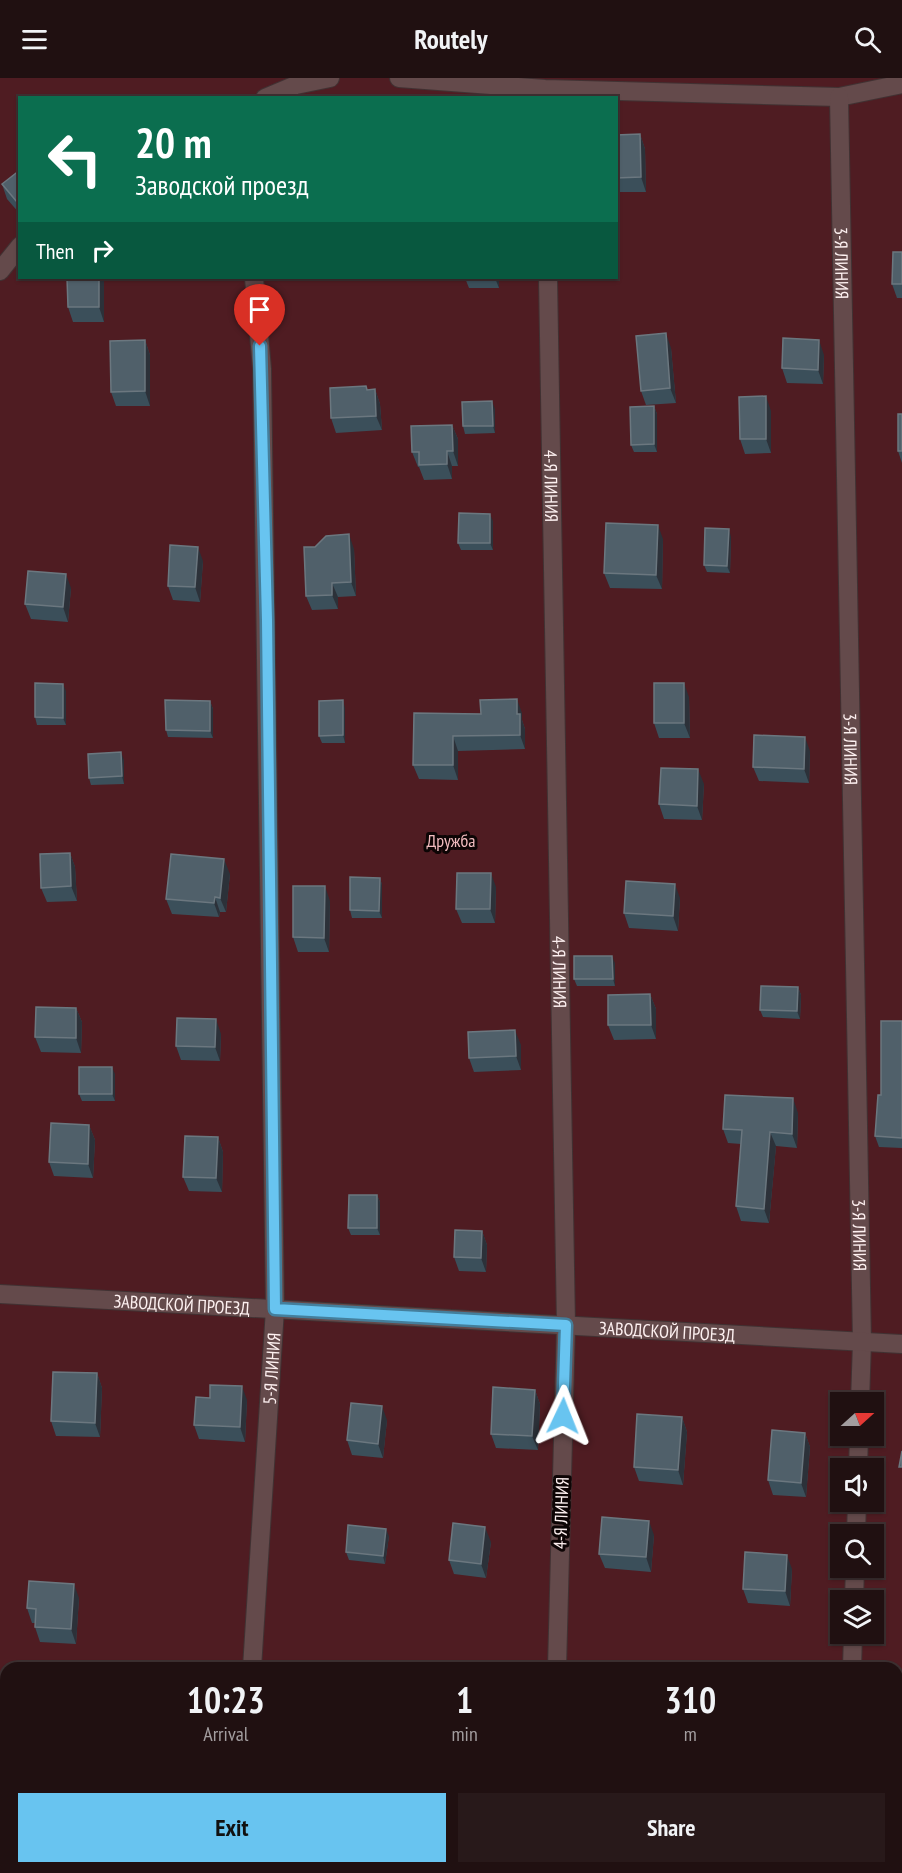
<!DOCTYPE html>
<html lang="en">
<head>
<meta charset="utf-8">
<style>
	:root { --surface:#201011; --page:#28191a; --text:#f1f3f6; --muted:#a29d9f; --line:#3d3031; --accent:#68c4f0 }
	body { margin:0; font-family:"PT Sans Narrow",sans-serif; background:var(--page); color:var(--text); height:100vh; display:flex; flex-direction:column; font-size:22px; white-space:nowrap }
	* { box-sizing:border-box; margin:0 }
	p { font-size:20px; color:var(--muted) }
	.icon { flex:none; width:33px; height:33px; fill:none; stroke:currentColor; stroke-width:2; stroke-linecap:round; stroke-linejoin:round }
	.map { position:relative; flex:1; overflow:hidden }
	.drawer { position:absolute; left:0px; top:1584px; width:903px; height:212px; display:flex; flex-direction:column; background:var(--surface); border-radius:18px 18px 0 0; box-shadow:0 2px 4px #0004,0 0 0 2px var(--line) }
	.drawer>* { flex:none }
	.hud { position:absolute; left:18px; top:18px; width:600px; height:183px; border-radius:0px; box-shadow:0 2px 4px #0004,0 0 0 2px var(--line); background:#0b6e4f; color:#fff; overflow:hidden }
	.needle { width:39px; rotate:69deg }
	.tools { position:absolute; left:830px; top:1314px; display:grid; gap:12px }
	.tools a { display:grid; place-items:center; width:54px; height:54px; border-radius:0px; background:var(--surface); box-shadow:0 2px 4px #0004,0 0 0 2px var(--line); font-size:30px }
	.pin { position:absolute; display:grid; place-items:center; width:51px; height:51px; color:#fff; margin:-62px -26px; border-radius:50% 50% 50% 0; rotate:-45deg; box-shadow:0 0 6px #0007 }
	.pin .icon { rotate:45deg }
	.me { position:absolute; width:66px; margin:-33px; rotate:2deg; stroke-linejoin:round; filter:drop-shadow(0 0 4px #0008) }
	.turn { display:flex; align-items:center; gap:21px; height:126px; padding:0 18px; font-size:27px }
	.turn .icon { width:78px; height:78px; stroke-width:2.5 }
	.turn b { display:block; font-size:42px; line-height:51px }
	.then { display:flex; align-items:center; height:57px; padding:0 18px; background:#0003; gap:12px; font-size:22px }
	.eta { display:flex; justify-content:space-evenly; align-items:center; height:102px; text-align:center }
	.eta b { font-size:36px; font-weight:700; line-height:42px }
	.cta { display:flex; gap:12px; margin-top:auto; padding:12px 18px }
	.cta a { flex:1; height:69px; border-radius:0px; background:var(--accent); color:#111; font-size:24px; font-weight:700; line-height:69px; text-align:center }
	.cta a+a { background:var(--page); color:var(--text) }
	header { display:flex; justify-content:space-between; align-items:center; height:78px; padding:0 18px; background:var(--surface); font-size:27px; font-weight:700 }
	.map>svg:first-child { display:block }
	.green { fill:#4f1c22; fill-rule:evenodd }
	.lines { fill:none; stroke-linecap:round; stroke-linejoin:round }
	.street-casing { stroke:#413233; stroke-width:20 }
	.street { stroke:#644a4b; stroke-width:18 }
	.wall { fill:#3b4f5a }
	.shaded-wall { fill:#2c3139 }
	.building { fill:#50606a; stroke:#6b777f; stroke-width:1.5 }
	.route-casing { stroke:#447f9c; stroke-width:15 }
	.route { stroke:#68c4f0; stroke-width:10 }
	.labels { text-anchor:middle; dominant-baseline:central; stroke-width:6; stroke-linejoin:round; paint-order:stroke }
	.street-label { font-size:18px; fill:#fdf0f0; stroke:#0d0505 }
	.park-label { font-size:18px; fill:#f2bcbf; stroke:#0d0505 }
</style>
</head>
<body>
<header><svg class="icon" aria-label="menu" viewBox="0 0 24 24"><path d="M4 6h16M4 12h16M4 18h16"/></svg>Routely<svg class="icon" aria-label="search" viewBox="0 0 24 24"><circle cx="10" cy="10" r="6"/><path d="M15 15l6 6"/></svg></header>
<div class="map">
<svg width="902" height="1795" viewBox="0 0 902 1795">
	<rect width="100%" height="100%" fill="#2b1517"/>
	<!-- green -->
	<path class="green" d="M0 0H902V1795H0ZM20 20H616V200H20ZM840 1324H873V1358H840ZM840 1390H873V1424H840ZM840 1456H873V1490H840ZM840 1522H873V1556H840ZM6 1590H897V1790H6Z"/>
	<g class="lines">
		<defs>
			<g id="street">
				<polyline points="399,0 545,11 839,19 902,6"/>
				<path id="s1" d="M839 19 862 1264 860 1324"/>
				<polyline points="265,20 296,7 330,0"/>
				<polyline points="0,193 20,168"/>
				<path id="s2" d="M548 200 566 1247 557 1590"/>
				<path id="s3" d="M0 1216 902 1266"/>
				<polyline points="858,1390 859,1358"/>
				<polyline points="856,1456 857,1424"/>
				<polyline points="854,1522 855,1490"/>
				<path id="s4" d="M252 1590 275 1231 262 291 254 200"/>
				<polyline points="852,1590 853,1556"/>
				<polyline points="253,1790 253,1795"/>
				<polyline points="551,1795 551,1790"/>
				<polyline points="846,1795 846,1790"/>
			</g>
		</defs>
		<!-- street casing -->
		<use href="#street" class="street-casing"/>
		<!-- street -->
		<use href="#street" class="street"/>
	</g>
	<!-- wall -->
	<g class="wall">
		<polygon points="640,56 645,71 646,114 618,114 616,110 616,57"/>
		<polygon points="20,92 20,136 7,121 2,106"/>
		<polygon points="902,174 902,220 897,220 892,206"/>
		<polygon points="67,200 103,200 104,244 73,244 68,229"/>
		<polygon points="307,200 342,200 307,201"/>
		<polygon points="465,200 499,200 499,210 469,210"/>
		<polygon points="145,262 150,277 150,328 116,328 111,314"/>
		<polygon points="671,270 676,325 646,327 641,313"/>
		<polygon points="824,277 823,306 787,305 782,290"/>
		<polygon points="375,311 380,326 382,352 336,355 331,340 368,312"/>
		<polygon points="654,328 657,336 657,374 634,374 631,367"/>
		<polygon points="495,331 495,355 465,356 463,348"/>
		<polygon points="771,333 771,375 745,376 740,361"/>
		<polygon points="902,336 902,385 898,373"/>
		<polygon points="452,347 458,361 458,388 452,388 452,401 424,402 419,389 418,389 412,374"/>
		<polygon points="493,443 493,472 461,472 458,465"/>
		<polygon points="731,459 730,495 707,494 704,487"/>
		<polygon points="663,461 662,511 610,510 604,495"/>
		<polygon points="354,471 356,518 338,519 338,531 312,532 306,518"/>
		<polygon points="203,483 200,524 173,522 168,508"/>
		<polygon points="71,510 68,544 31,541 25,526"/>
		<polygon points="66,613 66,647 37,647 35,639"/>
		<polygon points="689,619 690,660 659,660 654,645"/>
		<polygon points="210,623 213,631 213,660 168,659 166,652"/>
		<polygon points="345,630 345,665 322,665 319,658"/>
		<polygon points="522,635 522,642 525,651 525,671 458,673 458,702 419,701 413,687 481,636"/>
		<polygon points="810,673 809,705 759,703 753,689"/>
		<polygon points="124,682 124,706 91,707 89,700"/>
		<polygon points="704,706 702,742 664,741 659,726"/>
		<polygon points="70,775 75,789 77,823 47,824 41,810"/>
		<polygon points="230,796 226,834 220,834 219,839 172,836 166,821"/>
		<polygon points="380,800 382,807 382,840 352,840 350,832"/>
		<polygon points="496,809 495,845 462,845 456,831"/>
		<polygon points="680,820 678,853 629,850 624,835"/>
		<polygon points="330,823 329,874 298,874 293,859"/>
		<polygon points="615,885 615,908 577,908 574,901"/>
		<polygon points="798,909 801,917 800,941 763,939 760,932"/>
		<polygon points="650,916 656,931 656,961 614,962 608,947"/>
		<polygon points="76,930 82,944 81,975 41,974 35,959"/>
		<polygon points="902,943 902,1070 879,1069 875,1058 881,1017"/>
		<polygon points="221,956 220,983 181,982 176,968"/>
		<polygon points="521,967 521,992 474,994 469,980"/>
		<polygon points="115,996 115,1023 82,1023 79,1016"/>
		<polygon points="798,1035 797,1070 776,1068 769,1145 741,1143 736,1128 741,1066 728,1065 723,1051"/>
		<polygon points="89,1047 95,1062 93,1100 54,1098 49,1084"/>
		<polygon points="218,1059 223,1074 222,1114 189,1113 183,1099"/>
		<polygon points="377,1117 380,1124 380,1157 351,1157 348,1150"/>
		<polygon points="482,1153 487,1167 486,1194 459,1193 454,1179"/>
		<polygon points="97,1295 102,1310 100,1359 56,1358 51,1343"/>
		<polygon points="535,1312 540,1326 538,1372 496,1370 491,1356"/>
		<polygon points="247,1322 245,1364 199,1361 194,1347"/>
		<polygon points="682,1339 687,1354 683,1407 639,1403 634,1389"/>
		<polygon points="387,1342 383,1380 352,1377 347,1362"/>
		<polygon points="805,1355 810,1369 806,1419 773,1417 768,1402"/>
		<polygon points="654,1457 651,1494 605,1490 599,1476"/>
		<polygon points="389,1458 385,1486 349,1482 346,1474"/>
		<polygon points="491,1464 486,1500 454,1496 449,1482"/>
		<polygon points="792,1491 790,1528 748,1525 743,1511"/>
		<polygon points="79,1520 76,1566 40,1564 35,1549 35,1545 32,1545 27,1530"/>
		<rect x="897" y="1665" width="5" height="36"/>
		<polygon points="322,1790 322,1795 279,1795 277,1791"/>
		<polygon points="430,1790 474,1790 474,1795 432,1795"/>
	</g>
	<!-- shaded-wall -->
	<g class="shaded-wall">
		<polygon points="640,56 645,71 646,114 641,99"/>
		<polygon points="20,122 20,132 17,124"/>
		<polygon points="99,200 103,200 104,201 104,244 99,229"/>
		<polygon points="495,200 499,200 499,210"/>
		<polygon points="666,255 671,270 676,325 670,310"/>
		<polygon points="145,262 150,277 150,328 145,313"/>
		<polygon points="819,262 824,277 823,306 818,292"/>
		<polygon points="375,311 380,326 382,352 376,338"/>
		<polygon points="766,318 771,333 771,375 766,361"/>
		<polygon points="492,323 495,331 495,355 493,348"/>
		<polygon points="654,328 657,336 657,374 654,366"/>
		<polygon points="452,347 458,361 458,388 453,373"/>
		<polygon points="447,373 452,388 452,401 447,386"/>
		<polygon points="490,436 493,443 493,472 490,465"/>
		<polygon points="658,447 663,461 662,511 656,497"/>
		<polygon points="729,451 731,459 730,495 727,488"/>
		<polygon points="349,456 354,471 356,518 351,504"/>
		<polygon points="198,469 203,483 200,524 195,509"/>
		<polygon points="66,496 71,510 68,544 63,529"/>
		<polygon points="332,505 338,519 338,531 332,517"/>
		<polygon points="684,605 689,619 690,660 684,645"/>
		<polygon points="63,606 66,613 66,647 63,640"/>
		<polygon points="517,621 522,635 522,642 525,651 525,671 520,657 517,636"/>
		<polygon points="343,622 345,630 345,665 343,657"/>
		<polygon points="210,623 213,631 213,660 210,653"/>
		<polygon points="453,658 458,673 458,702 453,687"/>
		<polygon points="805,659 810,673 809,705 804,691"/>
		<polygon points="121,674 124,682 124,706 122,698"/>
		<polygon points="698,691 704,706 702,742 697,728"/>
		<polygon points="70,775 75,789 77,823 71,808"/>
		<polygon points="224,781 230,796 226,834 220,820"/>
		<polygon points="491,795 496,809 495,845 490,831"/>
		<polygon points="380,800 382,807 382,840 379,833"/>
		<polygon points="675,806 680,820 678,853 673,838"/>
		<polygon points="325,808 330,823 329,874 324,860"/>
		<polygon points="215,819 220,834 219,839 214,825"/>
		<polygon points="612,878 615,885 615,908 613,901"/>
		<polygon points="798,909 801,917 800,941 797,933"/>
		<polygon points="650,916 656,931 656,961 651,947"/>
		<polygon points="76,930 82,944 81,975 76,960"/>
		<polygon points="216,941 221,956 220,983 215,969"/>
		<polygon points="515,952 521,967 521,992 516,978"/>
		<polygon points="112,989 115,996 115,1023 112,1016"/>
		<polygon points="793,1020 798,1035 797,1070 792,1056"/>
		<polygon points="89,1047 95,1062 93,1100 88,1086"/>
		<polygon points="770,1054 776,1068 769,1145 764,1131"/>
		<polygon points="218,1059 223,1074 222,1114 216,1100"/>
		<polygon points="377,1117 380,1124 380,1157 377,1150"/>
		<polygon points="482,1153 487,1167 486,1194 481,1180"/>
		<polygon points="97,1295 102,1310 100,1359 95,1345"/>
		<polygon points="242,1308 247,1322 245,1364 240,1349"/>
		<polygon points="535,1312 540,1326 538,1372 532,1358"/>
		<polygon points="382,1328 387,1342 383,1380 378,1366"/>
		<polygon points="682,1339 687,1354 683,1407 678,1392"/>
		<polygon points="805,1355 810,1369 806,1419 801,1405"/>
		<polygon points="649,1443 654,1457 651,1494 646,1479"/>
		<polygon points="485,1449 491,1464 486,1500 481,1486"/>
		<polygon points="386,1451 389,1458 385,1486 383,1478"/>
		<polygon points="787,1477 792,1491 790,1528 785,1513"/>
		<polygon points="74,1506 79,1520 76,1566 71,1551"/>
		<polygon points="317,1790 322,1790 322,1795 318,1795"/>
		<polygon points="469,1790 474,1790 474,1795 471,1795"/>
		<polygon points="658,1790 662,1790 661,1795 658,1795"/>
	</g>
	<!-- building -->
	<g class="building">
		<polygon points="640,56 641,99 616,100 616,57"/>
		<polygon points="20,92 20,122 17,124 2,106"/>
		<polygon points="893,174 902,174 902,206 892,206"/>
		<polygon points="67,200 99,200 99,229 68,229"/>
		<polygon points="666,255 670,310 641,313 636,258"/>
		<polygon points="783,260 819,262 818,292 782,290"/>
		<polygon points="145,262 145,313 111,314 110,263"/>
		<polygon points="366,308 367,312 375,311 376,338 331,340 330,310"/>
		<polygon points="766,318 766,361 740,361 739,319"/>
		<polygon points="492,323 493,348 463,348 462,324"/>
		<polygon points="654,328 654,366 631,367 630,329"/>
		<rect x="898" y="336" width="4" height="37"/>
		<polygon points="452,347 453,373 447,373 447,386 419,387 419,374 412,374 411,348"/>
		<polygon points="459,435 490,436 490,465 458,465"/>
		<polygon points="606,445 658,447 656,497 604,495"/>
		<polygon points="705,450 729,451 727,488 704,487"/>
		<polygon points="349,456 351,504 332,505 332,517 306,518 304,469 315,469 326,458"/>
		<polygon points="170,467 198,469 195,509 168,508"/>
		<polygon points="28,493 66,496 63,529 25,526"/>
		<polygon points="35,605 63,606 63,640 35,639"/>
		<rect x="654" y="605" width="30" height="40"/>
		<polygon points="517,621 517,636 520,636 520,657 453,658 453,687 413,687 414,635 481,636 480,622"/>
		<polygon points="165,622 210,623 210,653 166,652"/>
		<polygon points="343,622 343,657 319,658 319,623"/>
		<polygon points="754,657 805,659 804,691 753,689"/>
		<polygon points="121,674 122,698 89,700 88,676"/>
		<polygon points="661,690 698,691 697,728 659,726"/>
		<polygon points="70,775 71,808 41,810 40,776"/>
		<polygon points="171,776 224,781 220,820 215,819 214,825 166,821"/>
		<polygon points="457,795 491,795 490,831 456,831"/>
		<polygon points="350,799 380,800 379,833 350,832"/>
		<polygon points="626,803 675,806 673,838 624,835"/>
		<polygon points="293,808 325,808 324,860 293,859"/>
		<polygon points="574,878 612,878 613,901 574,901"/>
		<polygon points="761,908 798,909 797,933 760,932"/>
		<polygon points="650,916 651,947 608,947 608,917"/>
		<polygon points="36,929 76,930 76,960 35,959"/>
		<polygon points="177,940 216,941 215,969 176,968"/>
		<polygon points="881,943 902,943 902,1060 875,1058 878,1017 881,1017"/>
		<polygon points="515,952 516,978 469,980 468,954"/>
		<rect x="79" y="989" width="33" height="27"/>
		<polygon points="725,1017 793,1020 792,1056 770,1054 764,1131 736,1128 742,1052 723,1051"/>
		<polygon points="51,1045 89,1047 88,1086 49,1084"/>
		<polygon points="185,1058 218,1059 216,1100 183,1099"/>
		<polygon points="349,1117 377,1117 377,1150 348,1150"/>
		<polygon points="455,1152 482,1153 481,1180 454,1179"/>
		<polygon points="53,1294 97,1295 95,1345 51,1343"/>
		<polygon points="210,1307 242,1308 240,1349 194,1347 196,1319 210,1320"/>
		<polygon points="493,1309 535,1312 532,1358 491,1356"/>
		<polygon points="351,1325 382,1328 378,1366 347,1362"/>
		<polygon points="637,1336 682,1339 678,1392 634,1389"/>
		<polygon points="772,1352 805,1355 801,1405 768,1402"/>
		<polygon points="902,1373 902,1389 899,1389"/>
		<polygon points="602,1439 649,1443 646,1479 599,1476"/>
		<polygon points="453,1445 485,1449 481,1486 449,1482"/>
		<polygon points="348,1447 386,1451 383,1478 346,1474"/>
		<polygon points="745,1474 787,1477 785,1513 743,1511"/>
		<polygon points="29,1503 74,1506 71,1551 35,1549 36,1531 27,1530"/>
		<rect x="897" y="1665" width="5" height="28"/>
		<rect x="184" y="1790" width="34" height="5"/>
		<polygon points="278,1790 317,1790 317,1792 277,1791"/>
		<rect x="624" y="1790" width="34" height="5"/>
	</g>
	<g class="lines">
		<defs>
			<polyline id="route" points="260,268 267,542 275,1231 566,1247 563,1338"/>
		</defs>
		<!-- route casing -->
		<use href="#route" class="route-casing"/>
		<!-- route -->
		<use href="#route" class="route"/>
	</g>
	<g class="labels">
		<!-- street labels -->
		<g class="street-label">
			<text stroke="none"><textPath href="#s1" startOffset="166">3-Я ЛИНИЯ</textPath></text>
			<text stroke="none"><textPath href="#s2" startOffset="208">4-Я ЛИНИЯ</textPath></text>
			<text stroke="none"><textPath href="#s1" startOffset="652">3-Я ЛИНИЯ</textPath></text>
			<text stroke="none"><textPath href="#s2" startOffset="694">4-Я ЛИНИЯ</textPath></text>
			<text stroke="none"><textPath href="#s1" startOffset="1138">3-Я ЛИНИЯ</textPath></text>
			<text stroke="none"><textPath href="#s3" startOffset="182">ЗАВОДСКОЙ ПРОЕЗД</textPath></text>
			<text stroke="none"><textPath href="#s3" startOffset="668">ЗАВОДСКОЙ ПРОЕЗД</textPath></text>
			<text stroke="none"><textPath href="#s4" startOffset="300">5-Я ЛИНИЯ</textPath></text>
			<text transform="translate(561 1435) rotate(-88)">4-Я ЛИНИЯ</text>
		</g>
		<!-- park labels -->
		<g class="park-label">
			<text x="451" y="762">Дружба</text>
		</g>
	</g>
</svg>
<div class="tools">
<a><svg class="needle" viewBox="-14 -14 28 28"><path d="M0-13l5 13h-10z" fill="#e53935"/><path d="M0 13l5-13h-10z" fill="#a29d9f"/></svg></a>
<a><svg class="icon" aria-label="sound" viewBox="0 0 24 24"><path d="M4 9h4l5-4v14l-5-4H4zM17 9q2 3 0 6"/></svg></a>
<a><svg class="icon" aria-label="search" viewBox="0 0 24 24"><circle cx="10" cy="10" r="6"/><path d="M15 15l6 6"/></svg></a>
<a><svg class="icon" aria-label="layers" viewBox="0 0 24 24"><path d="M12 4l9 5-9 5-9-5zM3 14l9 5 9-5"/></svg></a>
</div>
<div class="pin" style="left:260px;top:268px;background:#d93025"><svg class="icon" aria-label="arrive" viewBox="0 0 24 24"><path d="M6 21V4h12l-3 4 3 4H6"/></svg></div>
<svg class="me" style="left:563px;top:1338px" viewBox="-20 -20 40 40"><path d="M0-17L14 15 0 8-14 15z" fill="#68c4f0" stroke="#fff" stroke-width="4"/></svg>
<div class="hud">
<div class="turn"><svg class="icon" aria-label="left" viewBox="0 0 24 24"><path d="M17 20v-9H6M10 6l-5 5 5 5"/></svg><div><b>20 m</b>Заводской проезд</div></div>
<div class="then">Then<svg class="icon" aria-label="right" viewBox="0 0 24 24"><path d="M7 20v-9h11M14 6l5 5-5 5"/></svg></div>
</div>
<section class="drawer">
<div class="eta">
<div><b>10:23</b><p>Arrival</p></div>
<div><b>1</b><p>min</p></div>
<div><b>310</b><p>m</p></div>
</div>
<div class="cta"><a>Exit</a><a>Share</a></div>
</section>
</div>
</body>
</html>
